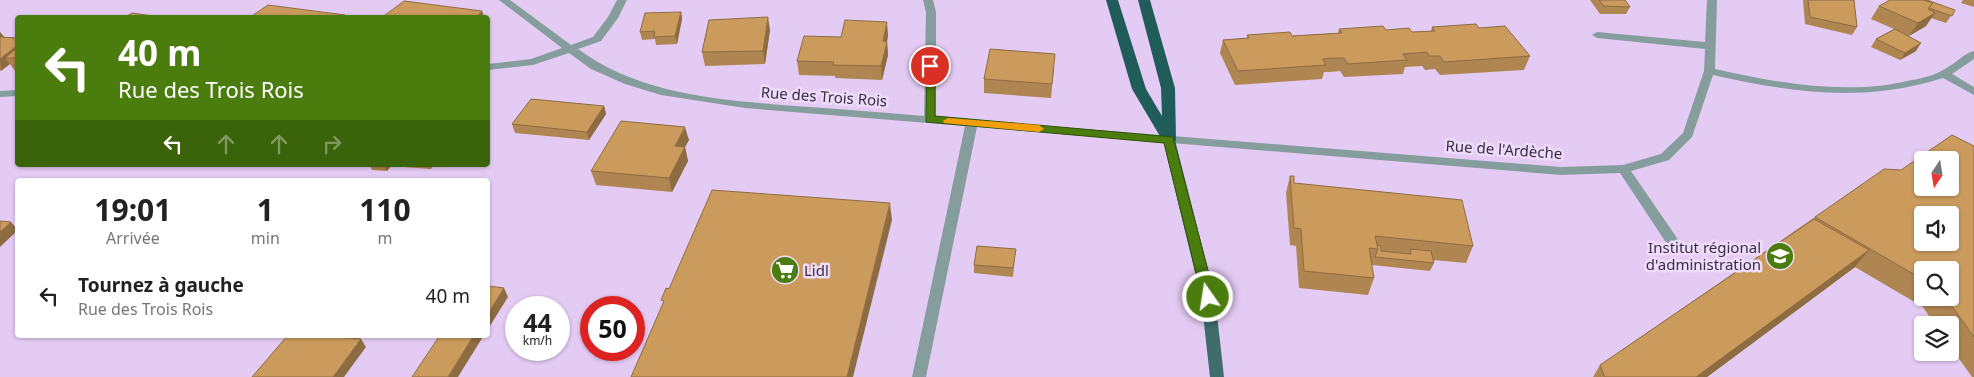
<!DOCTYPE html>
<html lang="fr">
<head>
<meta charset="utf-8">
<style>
	:root { --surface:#fff; --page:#f2f2f2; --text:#222; --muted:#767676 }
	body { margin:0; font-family:"Noto Sans",sans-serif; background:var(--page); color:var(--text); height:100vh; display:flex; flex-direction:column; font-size:19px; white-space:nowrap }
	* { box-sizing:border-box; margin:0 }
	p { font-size:16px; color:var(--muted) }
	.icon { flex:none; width:28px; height:28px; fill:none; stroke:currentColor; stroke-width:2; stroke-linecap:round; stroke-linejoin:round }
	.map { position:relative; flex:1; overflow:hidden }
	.panel { position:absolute; left:15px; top:178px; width:475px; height:160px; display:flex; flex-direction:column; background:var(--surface); border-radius:5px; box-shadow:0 1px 4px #0004 }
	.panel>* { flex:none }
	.guide { position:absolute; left:15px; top:15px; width:475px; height:152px; border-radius:5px; box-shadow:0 1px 4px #0004; background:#4a7d0d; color:#fff; overflow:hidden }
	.needle { width:32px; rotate:192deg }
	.fabs { position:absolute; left:1914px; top:151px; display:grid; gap:10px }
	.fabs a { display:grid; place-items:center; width:45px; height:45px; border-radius:5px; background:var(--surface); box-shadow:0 1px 4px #0004; font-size:25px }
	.speed { position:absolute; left:505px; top:296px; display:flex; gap:10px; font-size:25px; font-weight:700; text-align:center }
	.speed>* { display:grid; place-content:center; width:65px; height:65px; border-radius:50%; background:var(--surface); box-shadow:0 1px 4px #0004; line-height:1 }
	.speed small { font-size:12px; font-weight:400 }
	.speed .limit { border:8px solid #d22; background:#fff; color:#111 }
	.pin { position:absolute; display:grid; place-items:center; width:42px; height:42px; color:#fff; margin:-21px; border:2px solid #fff; border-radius:50%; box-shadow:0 1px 5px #0007 }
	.me { position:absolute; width:55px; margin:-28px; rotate:347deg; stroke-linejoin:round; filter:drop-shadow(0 0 4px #0008) }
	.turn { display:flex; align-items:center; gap:18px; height:105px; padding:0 20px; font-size:22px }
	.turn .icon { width:65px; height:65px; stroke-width:2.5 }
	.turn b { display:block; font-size:35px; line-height:42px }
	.lanes { display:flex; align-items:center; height:48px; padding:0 20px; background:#0003; justify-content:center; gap:25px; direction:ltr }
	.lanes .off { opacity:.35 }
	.eta { display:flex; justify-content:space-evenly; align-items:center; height:85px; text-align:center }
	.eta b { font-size:30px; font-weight:700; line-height:35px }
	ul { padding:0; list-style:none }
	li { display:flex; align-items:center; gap:15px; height:65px; padding:0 20px }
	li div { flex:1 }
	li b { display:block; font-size:19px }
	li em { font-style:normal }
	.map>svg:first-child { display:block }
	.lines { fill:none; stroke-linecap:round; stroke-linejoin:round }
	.minor { fill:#859d9c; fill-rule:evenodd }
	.major { fill:#3e6d6b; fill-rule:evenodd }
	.highway { fill:#1f5c5a; fill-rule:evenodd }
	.wall { fill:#af8551; fill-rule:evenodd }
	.shaded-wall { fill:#8e6c42 }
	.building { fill:#cb9b5e; stroke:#8e6c42; fill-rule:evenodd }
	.route { fill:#4a7d0d; stroke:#305108 }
	.slow { fill:#f59e0b }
	.labels { text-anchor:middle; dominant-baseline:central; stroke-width:5; stroke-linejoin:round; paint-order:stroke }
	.street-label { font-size:15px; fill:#392f3f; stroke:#efdbfc }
	.poi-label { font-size:15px; fill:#392f3f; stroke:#efdbfc; text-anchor:end }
</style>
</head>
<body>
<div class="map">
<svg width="1974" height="377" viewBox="0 0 1974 377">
	<rect width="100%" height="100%" fill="#e4cbf4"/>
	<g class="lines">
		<!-- minor -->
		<g class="minor">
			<path d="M499 0H510L571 45 593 37 608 17 617 0H627L618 18 601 41 578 49C640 95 721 100 795 106 838 109 881 112 924 116L926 12 923 0H933L936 12V117L1561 167 1623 165 1661 154 1683 133 1704 71 1705 49 1597 38 1592 35 1597 32 1705 42 1707 0H1717L1715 69C1778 83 1848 96 1912 80 1925 78 1938 74 1948 67 1957 62 1965 53 1974 51V59L1952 74 1974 87V95L1943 78C1864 103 1793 93 1713 75L1692 137 1669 160 1631 171 1679 241 1677 244H1667L1620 173 1561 175 977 127 926 377H912L965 126 745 108 661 95 625 84 591 69 569 53 533 65 488 70V64L531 59 562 48Z"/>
			<polygon points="18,90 18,96 0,97 0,91"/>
		</g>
		<!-- major -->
		<polygon class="major" points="1169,136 1175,140 1215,297 1224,377 1210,377 1201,297 1163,140"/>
		<!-- highway -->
		<polygon class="highway" points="1106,0 1118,0 1146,89 1162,116 1161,88 1138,0 1150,0 1175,88 1176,140 1174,143 1164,143 1132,89"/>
	</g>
	<!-- wall -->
	<g class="wall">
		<polygon points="1590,0 1625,0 1630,7 1626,14 1600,14"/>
		<polygon points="1803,0 1854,0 1857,27 1852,35 1805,24"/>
		<polygon points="1963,0 1974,0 1974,7 1961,3"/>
		<polygon points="1879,6 1955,10 1946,23 1931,18 1926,26 1909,36 1916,51 1900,60 1871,47 1876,39 1894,29 1871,19"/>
		<polygon points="681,12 682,19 677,44 656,45 655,39 642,40 640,32"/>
		<polygon points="1432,27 1479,28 1530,56 1524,70 1440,75 1435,69 1425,70 1422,66 1405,67 1403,74 1344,77 1340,71 1330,72 1324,72 1322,79 1235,85 1220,53 1223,40 1247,38 1247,35 1292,36 1338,33 1339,29 1386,30 1412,32 1431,31"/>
		<polygon points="770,30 765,64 705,66 702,52"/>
		<polygon points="0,32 4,37 18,38 18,71 15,71 10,64 0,71"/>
		<polygon points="888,35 887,42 888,55 882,80 835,78 835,76 799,75 797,61 841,37"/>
		<polygon points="1054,67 1051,98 984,93 984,79"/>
		<polygon points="604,106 606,114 589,140 515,133 512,124"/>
		<polygon points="689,140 685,147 688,161 672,192 596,185 591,171"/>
		<path d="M1974 146V377H1972L1950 346V325H1935L1923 307 1855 267 1707 377H1593L1600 365 1815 217 1901 170ZM1922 270 1950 298H1922Z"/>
		<polygon points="370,165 434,165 431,169 390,166 387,171 372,170"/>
		<polygon points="1290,176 1294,183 1473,246 1466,263 1433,260 1434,263 1430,271 1372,265 1374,278 1368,295 1299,288 1296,246 1290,245 1286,193"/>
		<polygon points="1015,257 1013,277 974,273 974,265"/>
	</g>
	<!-- shaded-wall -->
	<g class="shaded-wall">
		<polygon points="482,11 485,18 476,18"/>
		<polygon points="681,12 682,19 677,44 675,36"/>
		<polygon points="1935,13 1926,26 1909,36 1918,23"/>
		<polygon points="768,17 770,30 765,64 763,51"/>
		<polygon points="887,22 888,35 887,42 888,55 882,80 881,66 883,41"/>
		<polygon points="0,32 4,37 0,40"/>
		<polygon points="1921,43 1916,51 1900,60 1905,53"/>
		<polygon points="18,45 18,57 5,58 10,64 1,71 0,59"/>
		<polygon points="604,106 606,114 589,140 587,132"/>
		<polygon points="685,127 689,140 685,147 688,161 672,192 669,178 675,146"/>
		<polygon points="384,165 390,165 391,166 387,171"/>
		<polygon points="890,203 892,220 853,377 847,377"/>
		<polygon points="11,222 18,230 0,247 0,232"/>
		<polygon points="1869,250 1855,267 1707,377 1696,377"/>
		<polygon points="504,288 508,297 488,329 488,314"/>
		<polygon points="474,335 484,335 458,377 448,377"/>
		<polygon points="361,339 366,347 344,377 333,377"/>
	</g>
	<!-- building -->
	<g class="building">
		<polygon points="1599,0 1625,0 1630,7 1604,6"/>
		<polygon points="1808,0 1854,0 1857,27 1810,17"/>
		<polygon points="1890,0 1924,0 1933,3 1928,9 1935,13 1918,23 1879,6"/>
		<polygon points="1924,0 1927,0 1955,10 1952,16 1929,8 1933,3"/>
		<polygon points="404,1 482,11 476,18 381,18"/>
		<polygon points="268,5 345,15 342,18 249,18"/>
		<polygon points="681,12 675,36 654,37 655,31 640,32 645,13"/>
		<polygon points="132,13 167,18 124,18"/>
		<polygon points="768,17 763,51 702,52 709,20"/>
		<polygon points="845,20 887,22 883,41 887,42 881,66 833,65 834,62 797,61 804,36 841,37"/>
		<polygon points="1476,24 1479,28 1505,26 1530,56 1444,62 1440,56 1429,56 1427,52 1403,54 1407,60 1348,64 1344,58 1333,58 1323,59 1326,65 1238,71 1223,40 1249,38 1247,35 1290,32 1292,36 1342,33 1339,29 1383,26 1386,30 1409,28 1412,32 1435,31 1432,27"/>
		<polygon points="1895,29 1921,43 1905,53 1876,39"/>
		<polygon points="0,37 18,38 18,45 0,59"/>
		<polygon points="18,47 18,58 5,58"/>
		<polygon points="990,49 1055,54 1052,84 984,79"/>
		<polygon points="531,99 604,106 587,132 512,124"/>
		<polygon points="621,121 685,127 675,146 685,147 669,178 591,171"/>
		<path d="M1952 135 1974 146V337L1946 298H1950V270H1922V279L1815 217 1884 169 1901 170ZM1922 160H1950V188H1922ZM1922 215H1950V242H1922Z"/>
		<polygon points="1290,176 1294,176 1294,183 1462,200 1473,246 1375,236 1378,249 1369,248 1374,278 1304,271 1301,229 1294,228"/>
		<polygon points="712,190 890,203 847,377 631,377 664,301 661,300 666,288 669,289"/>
		<polygon points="1814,219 1869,250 1696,377 1605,377 1600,365"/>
		<polygon points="0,221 11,222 0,232"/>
		<polygon points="1377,245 1381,246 1381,251 1411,254 1410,249 1431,251 1434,263 1375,257 1378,249"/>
		<polygon points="977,246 1016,249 1013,268 974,265"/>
		<polygon points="488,286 504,288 488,314"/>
		<polygon points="288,335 312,335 361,339 333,377 252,377"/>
		<polygon points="440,335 474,335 448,377 412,377"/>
	</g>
	<!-- route -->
	<polygon class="route" points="927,63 935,66 935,116 1173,137 1215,297 1213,300 1208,302 1202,297 1164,143 926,122"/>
	<!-- slow -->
	<polygon class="slow" points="948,118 1039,125 1044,129 1039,132 944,123 943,121"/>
	<!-- icons -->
	<defs>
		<symbol id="university-disc" viewBox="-11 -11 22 22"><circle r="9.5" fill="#4a7d0d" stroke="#efdbfc"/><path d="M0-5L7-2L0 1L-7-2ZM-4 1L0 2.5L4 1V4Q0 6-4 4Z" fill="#fff"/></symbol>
		<symbol id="supermarket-disc" viewBox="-11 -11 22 22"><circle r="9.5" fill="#4a7d0d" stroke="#efdbfc"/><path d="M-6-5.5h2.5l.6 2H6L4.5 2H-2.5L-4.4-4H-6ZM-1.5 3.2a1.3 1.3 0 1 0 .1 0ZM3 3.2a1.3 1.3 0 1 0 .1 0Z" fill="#fff"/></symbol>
	</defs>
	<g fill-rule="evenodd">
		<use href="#university-disc" x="1764" y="240" width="32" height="32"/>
		<use href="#supermarket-disc" x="769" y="254" width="32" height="32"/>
	</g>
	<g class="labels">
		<!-- street labels -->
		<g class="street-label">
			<text transform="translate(824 96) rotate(4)">Rue des Trois Rois</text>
			<text transform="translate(1504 149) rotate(4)">Rue de l'Ardèche</text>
		</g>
		<!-- poi labels -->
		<g class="poi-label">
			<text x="1761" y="247">Institut régional<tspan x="1761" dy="17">d'administration</tspan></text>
			<text x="804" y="270" text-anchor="start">Lidl</text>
		</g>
	</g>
</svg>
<div class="fabs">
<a><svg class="needle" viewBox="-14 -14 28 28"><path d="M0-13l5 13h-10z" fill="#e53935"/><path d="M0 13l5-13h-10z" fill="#767676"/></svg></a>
<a><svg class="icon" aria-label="sound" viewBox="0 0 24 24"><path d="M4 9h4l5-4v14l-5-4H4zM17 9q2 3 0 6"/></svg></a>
<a><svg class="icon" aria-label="search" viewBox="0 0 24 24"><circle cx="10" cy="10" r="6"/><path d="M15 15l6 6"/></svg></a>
<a><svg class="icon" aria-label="layers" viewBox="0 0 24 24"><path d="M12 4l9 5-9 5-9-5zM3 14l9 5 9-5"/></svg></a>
</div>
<div class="speed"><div>44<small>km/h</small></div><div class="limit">50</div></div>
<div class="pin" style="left:930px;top:66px;background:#d93025"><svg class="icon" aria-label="arrive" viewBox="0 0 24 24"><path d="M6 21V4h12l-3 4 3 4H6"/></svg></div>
<svg class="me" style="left:1208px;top:297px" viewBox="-20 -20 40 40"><circle r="17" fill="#4a7d0d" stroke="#fff" stroke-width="3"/><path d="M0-11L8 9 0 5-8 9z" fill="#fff"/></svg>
<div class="guide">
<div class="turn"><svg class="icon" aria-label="left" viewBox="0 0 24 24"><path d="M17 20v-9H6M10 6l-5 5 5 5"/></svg><div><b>40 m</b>Rue des Trois Rois</div></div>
<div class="lanes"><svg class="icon" aria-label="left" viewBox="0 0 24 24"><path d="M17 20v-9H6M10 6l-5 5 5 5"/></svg><svg class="icon off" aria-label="ahead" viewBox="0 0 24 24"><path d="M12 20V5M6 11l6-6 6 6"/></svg><svg class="icon off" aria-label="ahead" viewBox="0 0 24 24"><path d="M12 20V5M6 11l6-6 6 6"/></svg><svg class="icon off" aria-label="right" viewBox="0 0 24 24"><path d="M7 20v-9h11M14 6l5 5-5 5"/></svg></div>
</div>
<section class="panel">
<div class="eta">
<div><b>19:01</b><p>Arrivée</p></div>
<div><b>1</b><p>min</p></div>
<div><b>110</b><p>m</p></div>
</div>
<ul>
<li><svg class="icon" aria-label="left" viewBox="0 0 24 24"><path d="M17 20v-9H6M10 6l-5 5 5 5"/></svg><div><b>Tournez à gauche</b><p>Rue des Trois Rois</p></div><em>40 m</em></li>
</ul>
</section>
</div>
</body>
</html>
